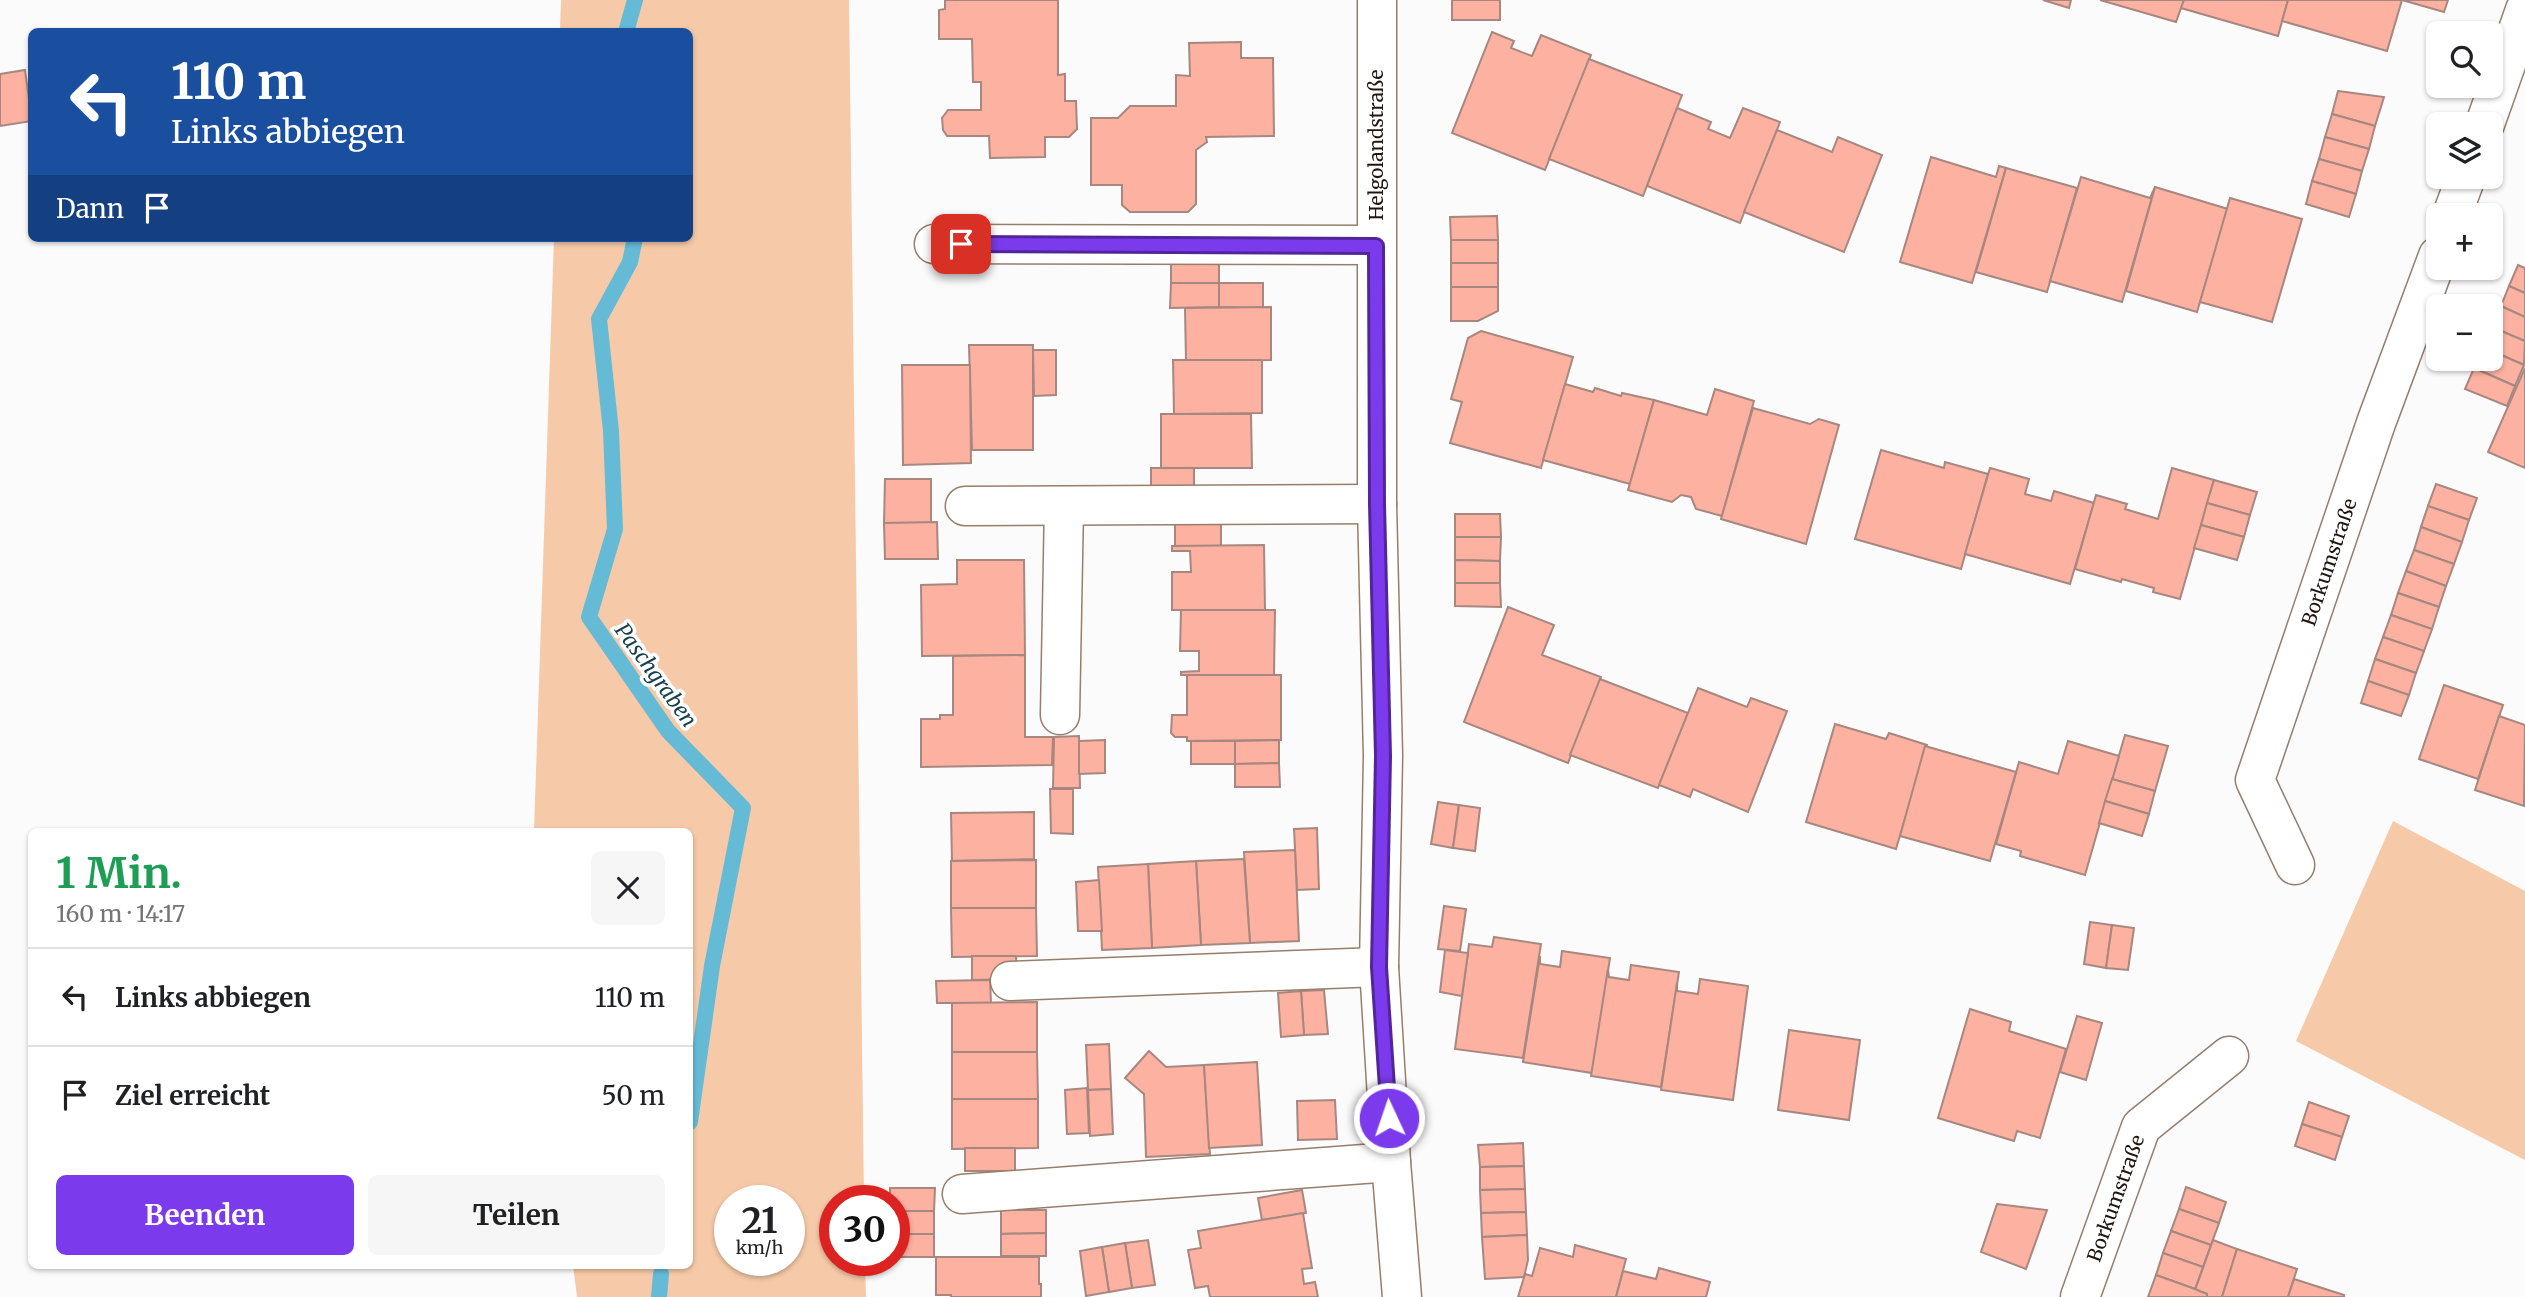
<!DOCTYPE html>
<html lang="de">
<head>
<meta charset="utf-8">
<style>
	:root { --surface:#fff; --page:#f6f6f6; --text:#202124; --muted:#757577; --line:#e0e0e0; --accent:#7c3aed }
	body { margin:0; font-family:Merriweather,serif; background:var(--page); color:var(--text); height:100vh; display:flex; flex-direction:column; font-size:26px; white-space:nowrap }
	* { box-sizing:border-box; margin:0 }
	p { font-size:23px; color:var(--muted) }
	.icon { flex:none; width:38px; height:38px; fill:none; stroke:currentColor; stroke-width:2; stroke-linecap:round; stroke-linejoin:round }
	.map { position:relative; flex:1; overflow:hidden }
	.panel { position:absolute; left:28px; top:828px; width:665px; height:441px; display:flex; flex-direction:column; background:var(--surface); border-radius:10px; box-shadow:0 2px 5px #0004 }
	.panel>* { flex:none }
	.guide { position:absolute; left:28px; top:28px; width:665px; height:214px; border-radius:10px; box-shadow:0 2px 5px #0004; background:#1a4fa0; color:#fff; overflow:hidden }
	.buttons { position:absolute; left:2426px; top:21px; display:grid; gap:14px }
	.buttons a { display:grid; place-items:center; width:77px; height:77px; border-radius:10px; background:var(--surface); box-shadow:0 2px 5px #0004; font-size:35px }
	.speed { position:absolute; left:714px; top:1185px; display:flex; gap:14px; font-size:35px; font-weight:700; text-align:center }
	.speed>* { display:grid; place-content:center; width:91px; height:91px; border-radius:50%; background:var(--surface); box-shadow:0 2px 5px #0004; line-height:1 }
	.speed small { font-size:18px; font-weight:400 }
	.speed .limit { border:10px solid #d22; background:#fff; color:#111 }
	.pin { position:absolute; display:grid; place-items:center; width:60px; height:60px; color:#fff; margin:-30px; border-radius:14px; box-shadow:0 4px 10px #0006 }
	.me { position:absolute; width:77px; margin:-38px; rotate:357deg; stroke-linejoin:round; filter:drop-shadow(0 0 5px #0008) }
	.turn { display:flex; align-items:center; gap:24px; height:147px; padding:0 28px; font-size:32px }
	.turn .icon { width:91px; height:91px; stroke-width:2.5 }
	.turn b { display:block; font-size:49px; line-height:60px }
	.then { display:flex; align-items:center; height:66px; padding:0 28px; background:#0003; gap:14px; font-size:26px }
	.round { display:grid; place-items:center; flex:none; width:74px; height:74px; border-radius:10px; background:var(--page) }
	.overview { display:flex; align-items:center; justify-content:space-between; height:119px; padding:0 28px }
	h1 { font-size:42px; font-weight:700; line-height:52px; color:#1e9e55 }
	.action { display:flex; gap:14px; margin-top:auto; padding:14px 28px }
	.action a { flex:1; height:80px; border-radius:10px; background:var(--accent); color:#fff; font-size:28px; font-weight:700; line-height:80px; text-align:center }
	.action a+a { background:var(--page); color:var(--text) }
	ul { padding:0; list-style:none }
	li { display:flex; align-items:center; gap:21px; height:98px; padding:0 28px; border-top:2px solid var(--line) }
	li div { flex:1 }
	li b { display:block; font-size:26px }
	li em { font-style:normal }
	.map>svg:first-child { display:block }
	.green { fill:#f6caa8; fill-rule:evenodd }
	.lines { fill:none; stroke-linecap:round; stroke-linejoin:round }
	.stream { stroke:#65bad6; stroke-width:16 }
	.building { fill:#fcb1a1; stroke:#a78780; stroke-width:2 }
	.minor-casing { stroke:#977e6b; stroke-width:41 }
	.minor { stroke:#fff; stroke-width:38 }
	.route-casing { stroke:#51269a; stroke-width:18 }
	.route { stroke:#7c3aed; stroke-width:12 }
	.labels { text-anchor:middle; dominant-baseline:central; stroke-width:7; stroke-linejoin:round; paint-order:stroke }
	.street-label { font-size:19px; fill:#1f150e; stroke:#fff }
	.water-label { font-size:21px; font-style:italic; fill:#18404c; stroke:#fff }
</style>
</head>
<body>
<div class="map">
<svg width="2525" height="1297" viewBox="0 0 2525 1297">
	<rect width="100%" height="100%" fill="#fbfbfb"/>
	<!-- green -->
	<g class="green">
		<path d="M561 0H849L864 1200H835V1260H865L866 1297H577L573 1265H690V831H534L554 238H690V32L560 31ZM730 1200H789V1260H730Z"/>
		<polygon points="2393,821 2525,891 2525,1160 2296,1041"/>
	</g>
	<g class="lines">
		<!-- stream -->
		<g class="stream">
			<polyline points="626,32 635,0"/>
			<polyline points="635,238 630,262 599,319 611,431 615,529 589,617 668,731 743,808 712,966 690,1122"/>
			<polyline points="659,1297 661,1274"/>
		</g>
	</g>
	<!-- building -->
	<g class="building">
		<polygon points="945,0 1058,0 1058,75 1065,74 1065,101 1076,101 1077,129 1069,137 1045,137 1045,157 990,158 989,136 947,136 943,130 942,118 948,110 981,110 981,82 973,82 972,39 939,39 939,10 945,9"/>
		<rect x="1452" y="0" width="48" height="20"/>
		<polygon points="2043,0 2071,0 2069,8"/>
		<polygon points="2100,0 2184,0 2176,22"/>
		<polygon points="2184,0 2288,0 2278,36 2181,8"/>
		<polygon points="2288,0 2402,0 2387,51 2282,21"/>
		<polygon points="2402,0 2448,0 2444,12"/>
		<polygon points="1492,32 1514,41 1511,48 1532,56 1541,35 1591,55 1545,170 1452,133"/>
		<polygon points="1241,42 1241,58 1273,58 1274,136 1206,137 1207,142 1196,150 1196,204 1188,212 1130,212 1122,205 1122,185 1091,185 1091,118 1118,118 1130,106 1176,106 1176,75 1190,76 1189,43"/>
		<polygon points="1589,59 1682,95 1643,196 1549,159"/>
		<polygon points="25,70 32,121 0,126 0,74"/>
		<polygon points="2338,91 2384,97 2375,126 2332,114"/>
		<polygon points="1677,108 1711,122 1708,129 1730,138 1743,108 1780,122 1740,223 1647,186"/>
		<polygon points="2332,114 2375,126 2369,149 2325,137"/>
		<polygon points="1777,130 1832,152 1838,137 1882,155 1844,252 1744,212"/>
		<polygon points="2325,137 2369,149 2362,171 2319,159"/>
		<polygon points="1931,157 1996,177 1999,166 2006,168 1972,283 1900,262"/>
		<polygon points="2319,159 2362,171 2356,194 2312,181"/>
		<polygon points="2006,168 2077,188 2047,292 1976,272"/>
		<polygon points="2081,177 2150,198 2155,187 2122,302 2050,281"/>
		<polygon points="2312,181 2356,194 2349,217 2306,204"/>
		<polygon points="2155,187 2228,209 2197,312 2126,291"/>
		<polygon points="2230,198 2302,219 2272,322 2200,302"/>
		<polygon points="1497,216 1498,240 1451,240 1450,217"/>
		<rect x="1451" y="240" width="47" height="23"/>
		<rect x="1171" y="260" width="48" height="23"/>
		<rect x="1451" y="263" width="47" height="24"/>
		<polygon points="2518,265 2525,268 2525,293 2509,286"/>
		<polygon points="1171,283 1219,283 1219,307 1170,308"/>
		<polygon points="1219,283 1263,283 1263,308 1219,307"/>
		<polygon points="2509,286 2525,293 2525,317 2501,306"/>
		<polygon points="1451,287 1498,287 1498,311 1478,321 1451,321"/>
		<polygon points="2501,306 2525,317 2525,341 2492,327"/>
		<polygon points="1271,307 1271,360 1186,361 1185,308"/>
		<polygon points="2492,327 2525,341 2524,365 2490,350"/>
		<polygon points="1481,331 1573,357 1541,468 1450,443 1462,402 1451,399 1468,338"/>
		<polygon points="969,345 1033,345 1033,450 972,450"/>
		<polygon points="1033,350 1056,350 1056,395 1034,396"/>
		<polygon points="2490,350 2524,365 2515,386 2474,368 2478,359 2490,359"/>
		<polygon points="1173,360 1262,360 1262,413 1174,414"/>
		<polygon points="902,365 970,365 971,463 903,465"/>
		<polygon points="2474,368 2515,386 2507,406 2465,389"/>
		<polygon points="2525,368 2525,468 2488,452"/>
		<polygon points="1565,384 1593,392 1595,388 1621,396 1622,393 1654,400 1630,484 1543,460"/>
		<polygon points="1715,389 1754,401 1722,516 1696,509 1691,497 1681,495 1672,502 1628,490 1654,400 1707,415"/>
		<polygon points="1753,408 1810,424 1819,419 1839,425 1806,544 1721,519"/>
		<polygon points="1161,414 1251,414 1252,468 1161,468"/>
		<polygon points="1881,450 1944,468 1945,462 1988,474 1961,569 1855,539"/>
		<rect x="1151" y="468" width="43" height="23"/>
		<polygon points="1990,468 2029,479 2025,494 2051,501 2054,491 2094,503 2070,584 1965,554"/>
		<polygon points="2172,468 2214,480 2180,599 2153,592 2154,588 2122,579 2121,582 2075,569 2096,495 2127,504 2125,509 2158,519"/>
		<polygon points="885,479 931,479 931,523 884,523"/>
		<polygon points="2214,480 2257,492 2250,515 2207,503"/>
		<polygon points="2436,484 2477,498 2469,520 2428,506"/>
		<polygon points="2207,503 2250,515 2244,537 2201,525"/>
		<polygon points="2428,506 2469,520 2462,542 2421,527"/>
		<polygon points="1455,514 1500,514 1501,537 1455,537"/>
		<polygon points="1221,521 1221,546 1175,546 1175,522"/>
		<polygon points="937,522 938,559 885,559 884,523"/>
		<polygon points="2201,525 2244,537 2237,560 2194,548"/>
		<polygon points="2421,527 2462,542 2454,564 2414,550"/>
		<polygon points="1455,537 1501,537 1500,561 1455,560"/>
		<polygon points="1264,545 1265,610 1172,610 1172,572 1191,572 1190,551 1172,551 1172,546"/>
		<polygon points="2414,550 2454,564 2446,586 2406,571"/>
		<polygon points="957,560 1024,560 1025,655 922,656 921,585 957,584"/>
		<polygon points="1455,560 1500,561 1500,583 1455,583"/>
		<polygon points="2406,571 2446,586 2439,607 2398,593"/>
		<polygon points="1455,583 1500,583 1501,607 1455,606"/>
		<polygon points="2398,593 2439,607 2432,629 2391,615"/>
		<polygon points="1508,607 1554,625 1542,655 1601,677 1568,763 1464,722"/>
		<polygon points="1181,610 1275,610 1274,675 1181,675 1181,672 1199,671 1199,651 1180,651"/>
		<polygon points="2391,615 2432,629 2424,651 2383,637"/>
		<polygon points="2383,637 2424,651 2416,673 2375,659"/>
		<polygon points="1025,655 1025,737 1053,737 1052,765 921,767 921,719 940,719 940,715 953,715 953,656"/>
		<polygon points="2375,659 2416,673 2409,695 2368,681"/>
		<polygon points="1187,675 1281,675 1281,740 1187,741 1187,737 1175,737 1171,733 1172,715 1187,715"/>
		<polygon points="1600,679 1688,713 1658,788 1570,755"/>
		<polygon points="2368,681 2409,695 2401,716 2361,703"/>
		<polygon points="2444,685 2503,705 2478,779 2419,759"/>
		<polygon points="1698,688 1747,707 1751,698 1787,711 1748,812 1693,789 1690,797 1659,785"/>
		<polygon points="2499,716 2525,725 2524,806 2475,790"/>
		<polygon points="1835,724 1886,739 1889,733 1927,745 1896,849 1806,822"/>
		<polygon points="2125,735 2168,746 2155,791 2112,779"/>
		<polygon points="1079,736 1080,788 1053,788 1054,737"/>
		<polygon points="1105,740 1105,773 1079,774 1079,741"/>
		<polygon points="1279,740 1279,763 1235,764 1235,741"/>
		<rect x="1191" y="741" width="44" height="23"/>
		<polygon points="2068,741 2119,756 2085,875 2020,856 2021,851 1996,844 2019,762 2058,774"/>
		<polygon points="1925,746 2016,772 1990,861 1900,836"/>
		<polygon points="1279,763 1280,787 1235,787 1235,764"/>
		<polygon points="2112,779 2155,791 2149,814 2105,801"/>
		<polygon points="1050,789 1073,789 1073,834 1051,833"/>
		<polygon points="2105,801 2149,814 2142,836 2099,823"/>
		<polygon points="1438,802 1459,805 1453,848 1431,844"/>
		<polygon points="1459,805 1480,808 1475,851 1453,848"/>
		<polygon points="1034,812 1034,859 952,861 951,813"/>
		<polygon points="1317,828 1319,889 1297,890 1294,829"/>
		<polygon points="1295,850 1299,941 1250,943 1244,852"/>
		<polygon points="1244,859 1250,943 1201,945 1196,861"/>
		<polygon points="1036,860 1036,908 951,908 951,861"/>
		<polygon points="1196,861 1201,945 1152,948 1148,864"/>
		<polygon points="1148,864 1152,948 1102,950 1098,867"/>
		<polygon points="1099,880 1102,931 1078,931 1076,882"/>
		<polygon points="1444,906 1466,909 1460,951 1438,949"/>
		<polygon points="951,908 1036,908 1037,956 952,957"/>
		<polygon points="2090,922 2112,925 2106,968 2084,964"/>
		<polygon points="2112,925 2134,928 2128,970 2106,968"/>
		<polygon points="1494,937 1541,944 1523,1058 1455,1049 1469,944 1492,947"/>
		<polygon points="1445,950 1468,953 1462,996 1440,992"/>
		<polygon points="1562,951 1610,958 1592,1073 1523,1062 1540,956 1540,964 1560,967"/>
		<polygon points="972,956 1016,956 1017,979 972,980"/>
		<polygon points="1631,965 1679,972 1661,1087 1591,1076 1608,969 1609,977 1629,980"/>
		<polygon points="1700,979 1748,986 1733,1100 1661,1090 1677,983 1677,991 1698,994"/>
		<polygon points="990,980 991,1003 937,1003 936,981"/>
		<polygon points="1324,990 1328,1034 1304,1035 1301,991"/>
		<polygon points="1301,991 1304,1035 1281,1037 1278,993"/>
		<polygon points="1037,1002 1037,1052 952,1052 952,1003"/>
		<polygon points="1970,1009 2011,1022 2009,1031 2066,1049 2040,1138 2017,1131 2014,1141 1938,1118"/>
		<polygon points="2077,1016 2102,1023 2086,1080 2060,1072"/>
		<polygon points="1789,1030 1860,1040 1849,1120 1778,1110"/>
		<polygon points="1109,1044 1111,1089 1088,1090 1086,1045"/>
		<polygon points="1149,1051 1166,1067 1204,1065 1210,1154 1146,1157 1144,1094 1125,1078"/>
		<polygon points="952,1052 1037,1052 1038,1099 952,1099"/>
		<polygon points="1257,1062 1262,1145 1209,1148 1204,1065"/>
		<polygon points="1087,1088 1089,1133 1067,1134 1065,1090"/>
		<polygon points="1111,1089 1113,1134 1090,1136 1088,1090"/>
		<polygon points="952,1099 1038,1099 1038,1148 952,1149"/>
		<polygon points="1335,1100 1337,1139 1298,1140 1297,1101"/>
		<polygon points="2309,1102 2349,1116 2342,1137 2302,1124"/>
		<polygon points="2302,1124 2342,1137 2335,1160 2295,1146"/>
		<polygon points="1523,1143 1524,1166 1480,1167 1478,1145"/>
		<rect x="965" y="1148" width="50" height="23"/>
		<polygon points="1524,1166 1525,1189 1480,1190 1480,1167"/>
		<polygon points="2186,1187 2226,1202 2219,1223 2179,1209"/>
		<polygon points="890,1188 935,1188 934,1211 894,1211 894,1200 890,1200"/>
		<polygon points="1525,1189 1526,1212 1481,1213 1480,1190"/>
		<polygon points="1302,1190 1306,1213 1262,1220 1258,1198"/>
		<polygon points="1997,1204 2047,1210 2026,1269 1981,1252"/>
		<polygon points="2179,1209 2219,1223 2211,1245 2171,1231"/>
		<polygon points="1001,1210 1046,1210 1046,1233 1001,1234"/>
		<rect x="894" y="1211" width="40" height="23"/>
		<polygon points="1526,1212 1527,1235 1482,1237 1481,1213"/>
		<polygon points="1303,1213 1312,1268 1302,1269 1304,1284 1315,1282 1318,1297 1210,1297 1208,1286 1195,1288 1188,1250 1201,1248 1198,1231"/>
		<polygon points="2171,1231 2211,1245 2203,1267 2163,1253"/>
		<polygon points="1046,1233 1046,1256 1001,1256 1001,1234"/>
		<rect x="894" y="1234" width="40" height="23"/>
		<polygon points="1527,1235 1528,1260 1524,1277 1485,1279 1482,1237"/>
		<polygon points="1148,1240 1155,1285 1132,1288 1125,1243"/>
		<polygon points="2213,1240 2237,1249 2222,1297 2207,1297 2207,1294 2195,1290"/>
		<polygon points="1125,1243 1132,1288 1109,1292 1102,1247"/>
		<polygon points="1575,1245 1626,1259 1616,1297 1518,1297 1525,1274 1532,1276 1540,1248 1573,1257"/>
		<polygon points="1102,1247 1109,1292 1086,1296 1080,1251"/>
		<polygon points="2237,1249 2297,1269 2288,1297 2222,1297"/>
		<polygon points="2163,1253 2203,1267 2195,1289 2156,1275"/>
		<polygon points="936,1257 1039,1257 1039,1284 1041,1284 1041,1297 951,1297 951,1295 936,1295"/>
		<polygon points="1659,1268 1710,1282 1706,1297 1616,1297 1623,1271 1656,1279"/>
		<polygon points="2156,1275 2195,1289 2207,1294 2207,1297 2148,1297"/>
		<polygon points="2294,1279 2344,1295 2344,1297 2288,1297"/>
	</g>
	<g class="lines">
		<defs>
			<g id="minor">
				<polyline points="1377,0 1377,504 1383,756 1379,967 1391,1162 1402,1297"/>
				<polyline points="2485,124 2525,10"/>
				<polyline points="2452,215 2466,177"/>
				<polyline points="934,244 1375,245"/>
				<polyline points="965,506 1377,504"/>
				<polyline points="1060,715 1064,506"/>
				<path id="s1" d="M2295 865 2255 780 2376 423 2438 256"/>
				<polyline points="1010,981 1379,967"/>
				<polyline points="962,1194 1391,1162"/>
				<path id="s2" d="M2080 1297 2141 1127 2229 1056"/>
			</g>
		</defs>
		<!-- minor casing -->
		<use href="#minor" class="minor-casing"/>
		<!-- minor -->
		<use href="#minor" class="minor"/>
	</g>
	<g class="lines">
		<defs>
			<polyline id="route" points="961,244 1376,246 1377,504 1383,756 1379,967 1389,1118"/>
		</defs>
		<!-- route casing -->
		<use href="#route" class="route-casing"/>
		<!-- route -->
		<use href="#route" class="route"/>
	</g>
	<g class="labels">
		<!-- street labels -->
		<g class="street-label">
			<text transform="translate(1376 145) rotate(-90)">Helgolandstraße</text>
			<text stroke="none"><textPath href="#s1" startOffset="324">Borkumstraße</textPath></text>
			<text stroke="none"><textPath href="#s2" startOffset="105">Borkumstraße</textPath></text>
		</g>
		<!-- water labels -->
		<g class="water-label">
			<text transform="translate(656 675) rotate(54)">Paschgraben</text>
		</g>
	</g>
</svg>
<div class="buttons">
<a><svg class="icon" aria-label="search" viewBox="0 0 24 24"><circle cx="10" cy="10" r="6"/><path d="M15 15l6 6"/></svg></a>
<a><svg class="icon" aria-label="layers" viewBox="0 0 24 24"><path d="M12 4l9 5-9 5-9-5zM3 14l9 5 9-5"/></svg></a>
<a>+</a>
<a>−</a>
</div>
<div class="speed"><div>21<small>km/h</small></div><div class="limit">30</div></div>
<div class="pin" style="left:961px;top:244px;background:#d93025"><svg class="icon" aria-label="arrive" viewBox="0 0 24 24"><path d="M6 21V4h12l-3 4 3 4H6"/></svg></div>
<svg class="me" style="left:1389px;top:1118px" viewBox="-20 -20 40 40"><circle r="17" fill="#7c3aed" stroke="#fff" stroke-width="3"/><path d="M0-11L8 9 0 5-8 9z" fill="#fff"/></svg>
<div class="guide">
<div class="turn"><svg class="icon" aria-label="left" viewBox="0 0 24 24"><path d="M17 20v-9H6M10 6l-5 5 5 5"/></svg><div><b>110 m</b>Links abbiegen</div></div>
<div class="then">Dann<svg class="icon" aria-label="arrive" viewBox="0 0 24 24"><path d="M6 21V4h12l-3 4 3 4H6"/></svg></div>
</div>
<section class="panel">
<div class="overview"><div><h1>1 Min.</h1><p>160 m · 14:17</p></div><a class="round"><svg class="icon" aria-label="close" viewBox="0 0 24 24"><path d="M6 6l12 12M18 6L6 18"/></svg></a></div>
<ul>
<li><svg class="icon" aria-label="left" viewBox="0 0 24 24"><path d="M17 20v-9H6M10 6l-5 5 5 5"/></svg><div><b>Links abbiegen</b></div><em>110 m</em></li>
<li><svg class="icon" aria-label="arrive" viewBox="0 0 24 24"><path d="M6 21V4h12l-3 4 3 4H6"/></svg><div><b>Ziel erreicht</b></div><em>50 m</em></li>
</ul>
<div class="action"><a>Beenden</a><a>Teilen</a></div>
</section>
</div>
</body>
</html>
